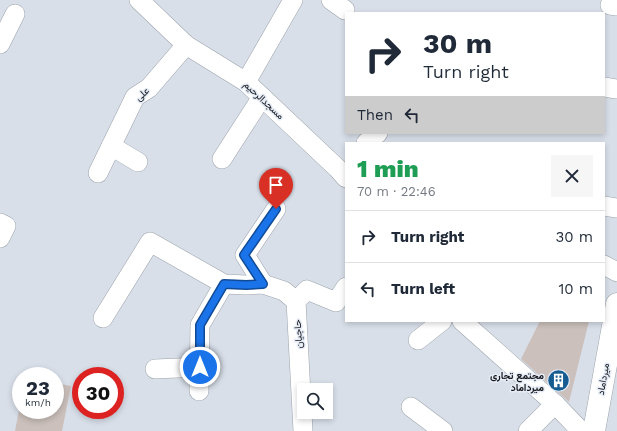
<!DOCTYPE html>
<html lang="en">
<head>
<meta charset="utf-8">
<style>
	:root { --surface:#fff; --page:#f6f6f7; --text:#1f2937; --muted:#747a83; --line:#e0e1e3 }
	body { margin:0; font-family:"Work Sans",Vazirmatn,sans-serif; background:var(--page); color:var(--text); height:100vh; display:flex; flex-direction:column; font-size:15px; white-space:nowrap }
	* { box-sizing:border-box; margin:0 }
	p { font-size:13px; color:var(--muted) }
	.icon { flex:none; width:22px; height:22px; fill:none; stroke:currentColor; stroke-width:2; stroke-linecap:round; stroke-linejoin:round }
	.map { position:relative; flex:1; overflow:hidden }
	.sheet { position:absolute; left:345px; top:142px; width:260px; height:180px; display:flex; flex-direction:column; background:var(--surface); border-radius:0px; box-shadow:0 2px 6px #0003 }
	.sheet>* { flex:none }
	.top-card { position:absolute; left:345px; top:12px; width:260px; height:122px; border-radius:0px; box-shadow:0 2px 6px #0003; background:#fff; color:var(--text); overflow:hidden }
	.controls { position:absolute; left:297px; top:383px; display:grid; gap:8px }
	.controls a { display:grid; place-items:center; width:36px; height:36px; border-radius:0px; background:var(--surface); box-shadow:0 2px 6px #0003; font-size:20px }
	.speed { position:absolute; left:12px; top:367px; display:flex; gap:8px; font-size:20px; font-weight:700; text-align:center }
	.speed>* { display:grid; place-content:center; width:52px; height:52px; border-radius:50%; background:var(--surface); box-shadow:0 2px 6px #0003; line-height:1 }
	.speed small { font-size:10px; font-weight:400 }
	.speed .limit { border:6px solid #d22; background:#fff; color:#111 }
	.pin { position:absolute; display:grid; place-items:center; width:34px; height:34px; color:#fff; margin:-41px -17px; border-radius:50% 50% 50% 0; rotate:-45deg; box-shadow:0 0 4px #0007 }
	.pin .icon { rotate:45deg }
	.me { position:absolute; width:44px; margin:-22px; rotate:0deg; stroke-linejoin:round; filter:drop-shadow(0 0 3px #0008) }
	.turn { display:flex; align-items:center; gap:14px; height:84px; padding:0 12px; font-size:18px }
	.turn .icon { width:52px; height:52px; stroke-width:2.5 }
	.turn b { display:block; font-size:28px; line-height:34px }
	.then { display:flex; align-items:center; height:38px; padding:0 12px; background:#0003; gap:8px; font-size:15px }
	.round { display:grid; place-items:center; flex:none; width:42px; height:42px; border-radius:0px; background:var(--page) }
	.summary { display:flex; align-items:center; justify-content:space-between; height:68px; padding:0 12px }
	h1 { font-size:24px; font-weight:800; line-height:30px; color:#1e9e55 }
	ul { padding:0; list-style:none }
	li { display:flex; align-items:center; gap:12px; height:52px; padding:0 12px; border-top:1px solid var(--line) }
	li div { flex:1 }
	li b { display:block; font-size:15px }
	li em { font-style:normal }
	.map>svg:first-child { display:block }
	.building { fill:#cbc0bb }
	.lines { fill:none; stroke-linecap:round; stroke-linejoin:round }
	.minor-casing { stroke:#9ca3ac; stroke-width:20 }
	.secondary-casing { stroke:#9ca3ac; stroke-width:23 }
	.minor { stroke:#fff; stroke-width:19 }
	.secondary { stroke:#fff; stroke-width:22 }
	.route-casing { stroke:#114b97; stroke-width:10 }
	.route { stroke:#1a73e8; stroke-width:7 }
	.labels { text-anchor:middle; dominant-baseline:central; stroke-width:3; stroke-linejoin:round; paint-order:stroke }
	.street-label { font-size:10px; fill:#14161a; stroke:#e5ecf6 }
	.poi-label { font-size:10px; font-weight:bold; fill:#14161a; stroke:#e5ecf6; text-anchor:end }
</style>
</head>
<body>
<div class="map">
<svg width="617" height="431" viewBox="0 0 617 431">
	<rect width="100%" height="100%" fill="#d8dfe9"/>
	<!-- building -->
	<g class="building">
		<polygon points="540,321 589,321 569,402 521,359"/>
		<polygon points="55,383 71,386 62,431 15,431 19,410 55,410"/>
	</g>
	<g class="lines">
		<defs>
			<g id="minor">
				<polyline points="139,0 186,45 246,82 337,168 346,178"/>
				<polyline points="331,0 345,10"/>
				<polyline points="610,5 617,6"/>
				<polyline points="0,44 15,14"/>
				<polyline points="246,82 293,0"/>
				<polyline points="604,87 617,89"/>
				<polyline points="366,143 378,133"/>
				<polyline points="111,146 138,162"/>
				<polyline points="222,159 262,97"/>
				<polyline points="98,173 135,97 149,88 186,45"/>
				<polyline points="604,206 617,208"/>
				<polyline points="0,223 6,226 0,238"/>
				<polyline points="604,265 617,272"/>
				<polyline points="263,284 245,255 276,209"/>
				<polyline points="103,318 150,242 224,284 246,285 263,284 284,291 296,301"/>
				<polyline points="462,321 555,404 581,431"/>
				<polyline points="418,340 442,321"/>
				<polyline points="155,369 200,367"/>
				<polyline points="199,391 200,325 224,284"/>
				<polyline points="411,407 443,431"/>
				<polyline points="303,431 296,301 307,290 336,302 346,287"/>
				<polyline points="528,431 555,404"/>
			</g>
			<polyline id="secondary" points="594,431 617,304"/>
		</defs>
		<!-- minor casing -->
		<use href="#minor" class="minor-casing"/>
		<!-- secondary casing -->
		<use href="#secondary" class="secondary-casing"/>
		<!-- minor -->
		<use href="#minor" class="minor"/>
		<!-- secondary -->
		<use href="#secondary" class="secondary"/>
	</g>
	<g class="lines">
		<defs>
			<polyline id="route" points="200,367 200,325 224,284 246,285 263,284 244,255 276,209"/>
		</defs>
		<!-- route casing -->
		<use href="#route" class="route-casing"/>
		<!-- route -->
		<use href="#route" class="route"/>
	</g>
	<!-- icons -->
	<defs>
		<symbol id="building-disc" viewBox="-11 -11 22 22"><circle r="9.5" fill="#175c91" stroke="#e5ecf6"/><path d="M-4-6H4V6H1V3H-1V6H-4ZM-2.5-4.3h1.7v1.8h-1.7ZM.8-4.3h1.7v1.8H.8ZM-2.5-1h1.7V.8h-1.7ZM.8-1h1.7V.8H.8Z" fill="#fff"/></symbol>
	</defs>
	<g fill-rule="evenodd">
		<use href="#building-disc" x="546" y="368" width="25" height="25"/>
	</g>
	<g class="labels">
		<!-- street labels -->
		<g class="street-label">
			<text transform="translate(142 94) rotate(-42)">علی</text>
			<text transform="translate(264 100) rotate(43)">مسجدالرحیم</text>
			<text transform="translate(298 334) rotate(-93)">حاجیان</text>
			<text transform="translate(603 379) rotate(-80)">میرداماد</text>
		</g>
		<!-- poi labels -->
		<g class="poi-label">
			<text x="544" y="375">مجتمع تجاری<tspan x="544" dy="12">میرداماد</tspan></text>
		</g>
	</g>
</svg>
<div class="controls">
<a><svg class="icon" aria-label="search" viewBox="0 0 24 24"><circle cx="10" cy="10" r="6"/><path d="M15 15l6 6"/></svg></a>
</div>
<div class="speed"><div>23<small>km/h</small></div><div class="limit">30</div></div>
<div class="pin" style="left:276px;top:209px;background:#d93025"><svg class="icon" aria-label="arrive" viewBox="0 0 24 24"><path d="M6 21V4h12l-3 4 3 4H6"/></svg></div>
<svg class="me" style="left:200px;top:367px" viewBox="-20 -20 40 40"><circle r="17" fill="#1a73e8" stroke="#fff" stroke-width="3"/><path d="M0-11L8 9 0 5-8 9z" fill="#fff"/></svg>
<div class="top-card">
<div class="turn"><svg class="icon" aria-label="right" viewBox="0 0 24 24"><path d="M7 20v-9h11M14 6l5 5-5 5"/></svg><div><b>30 m</b>Turn right</div></div>
<div class="then">Then<svg class="icon" aria-label="left" viewBox="0 0 24 24"><path d="M17 20v-9H6M10 6l-5 5 5 5"/></svg></div>
</div>
<section class="sheet">
<div class="summary"><div><h1>1 min</h1><p>70 m · 22:46</p></div><a class="round"><svg class="icon" aria-label="close" viewBox="0 0 24 24"><path d="M6 6l12 12M18 6L6 18"/></svg></a></div>
<ul>
<li><svg class="icon" aria-label="right" viewBox="0 0 24 24"><path d="M7 20v-9h11M14 6l5 5-5 5"/></svg><div><b>Turn right</b></div><em>30 m</em></li>
<li><svg class="icon" aria-label="left" viewBox="0 0 24 24"><path d="M17 20v-9H6M10 6l-5 5 5 5"/></svg><div><b>Turn left</b></div><em>10 m</em></li>
</ul>
</section>
</div>
</body>
</html>
